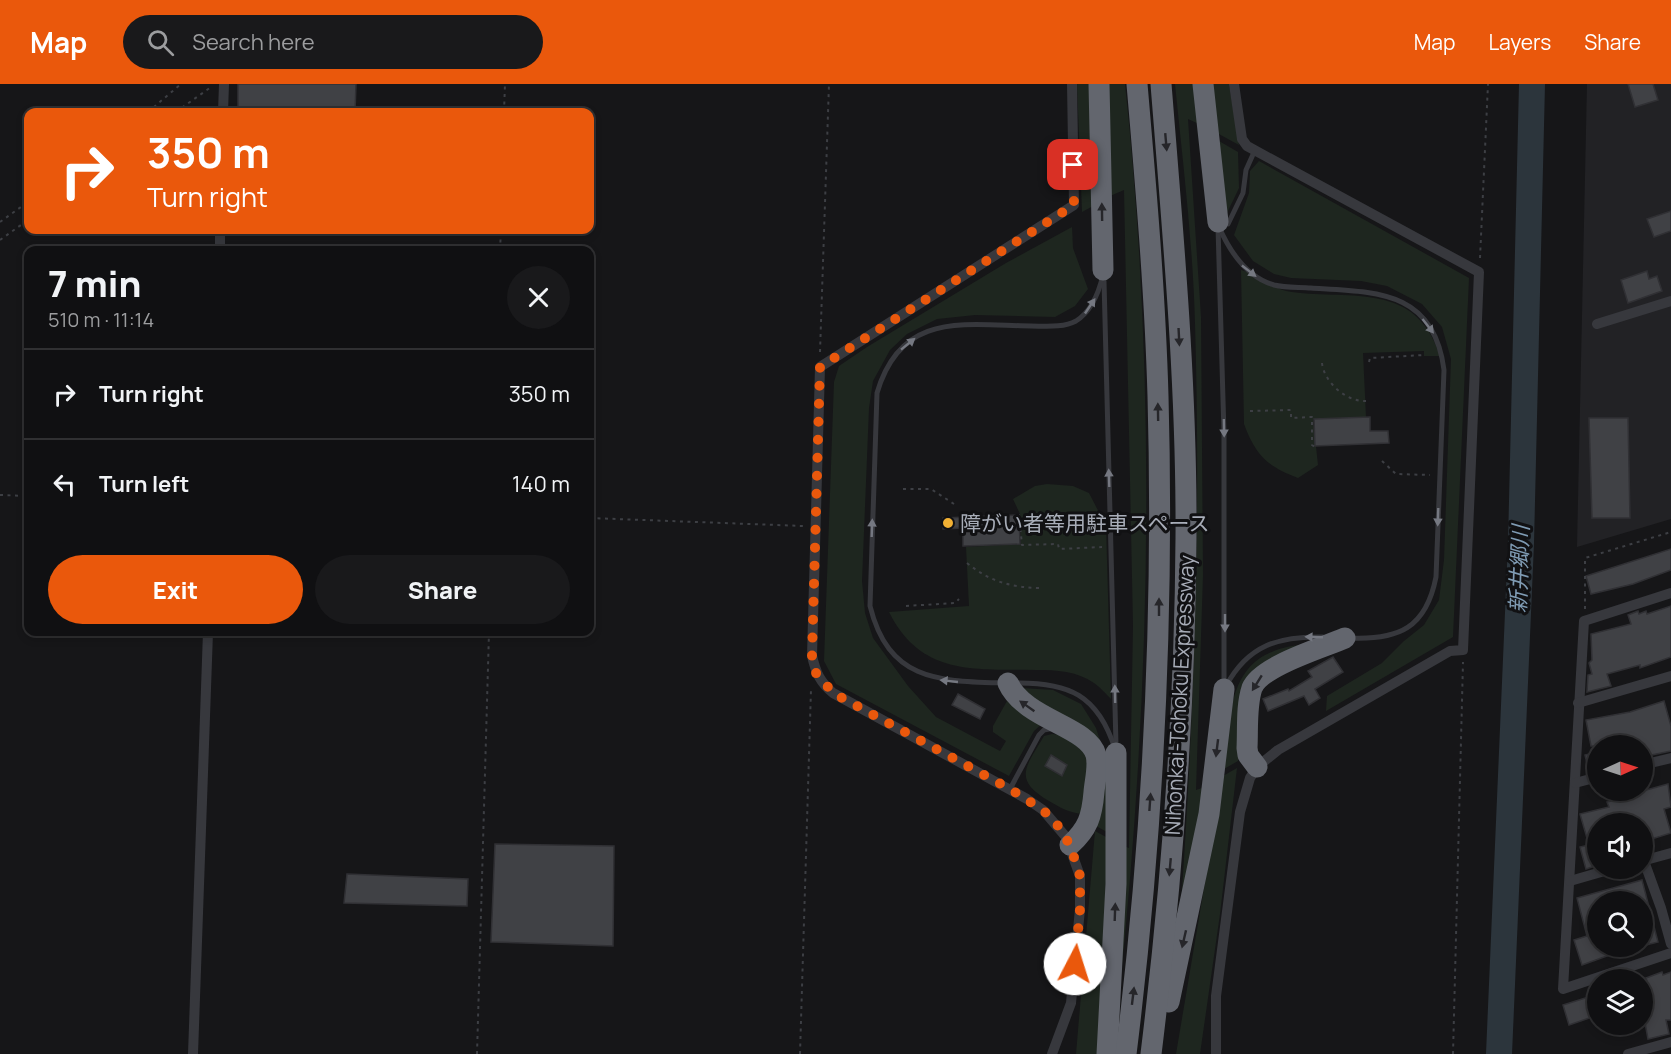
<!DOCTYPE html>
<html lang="en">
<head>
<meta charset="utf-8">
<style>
	:root { --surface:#101012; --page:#19191b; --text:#f1f3f6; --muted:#9c9d9f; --line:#303032; --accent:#ea580c }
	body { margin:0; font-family:Manrope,"Noto Sans JP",sans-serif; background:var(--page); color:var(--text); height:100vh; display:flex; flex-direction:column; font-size:22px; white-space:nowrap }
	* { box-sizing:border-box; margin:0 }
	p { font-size:20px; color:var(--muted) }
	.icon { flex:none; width:33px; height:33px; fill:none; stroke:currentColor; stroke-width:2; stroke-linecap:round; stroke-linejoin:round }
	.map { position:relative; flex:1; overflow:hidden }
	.side { position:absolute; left:24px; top:162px; width:570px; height:390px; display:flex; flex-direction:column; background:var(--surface); border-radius:12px; box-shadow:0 3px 9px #0003,0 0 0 2px var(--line) }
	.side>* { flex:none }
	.top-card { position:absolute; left:24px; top:24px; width:570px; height:126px; border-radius:12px; box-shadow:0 3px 9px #0003,0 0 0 2px var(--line); background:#ea580c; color:#fff; overflow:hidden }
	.needle { width:39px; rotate:87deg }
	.buttons { position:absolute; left:1587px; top:651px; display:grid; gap:12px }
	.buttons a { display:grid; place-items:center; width:66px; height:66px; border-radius:50%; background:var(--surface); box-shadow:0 3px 9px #0003,0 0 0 2px var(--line); font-size:30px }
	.pin { position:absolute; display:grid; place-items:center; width:51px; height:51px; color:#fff; margin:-26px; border-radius:12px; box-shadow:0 3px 9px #0006 }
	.me { position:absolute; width:66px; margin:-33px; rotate:5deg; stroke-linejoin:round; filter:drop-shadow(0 0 4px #0008) }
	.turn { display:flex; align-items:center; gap:21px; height:126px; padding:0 24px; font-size:27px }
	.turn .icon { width:78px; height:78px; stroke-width:2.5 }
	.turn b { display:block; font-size:42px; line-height:51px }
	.round { display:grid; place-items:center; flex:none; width:63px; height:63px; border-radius:32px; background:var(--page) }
	.head { display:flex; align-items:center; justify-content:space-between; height:102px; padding:0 24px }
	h1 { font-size:36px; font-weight:800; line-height:45px }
	.action { display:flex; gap:12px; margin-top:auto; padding:12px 24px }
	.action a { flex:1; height:69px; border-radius:36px; background:var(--accent); color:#fff; font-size:24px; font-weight:800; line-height:69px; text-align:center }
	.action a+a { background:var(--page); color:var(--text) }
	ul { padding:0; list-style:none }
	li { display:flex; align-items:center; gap:18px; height:90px; padding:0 24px; border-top:2px solid var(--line) }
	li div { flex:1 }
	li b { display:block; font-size:22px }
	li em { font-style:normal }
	header { display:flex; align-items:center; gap:36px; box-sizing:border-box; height:84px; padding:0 30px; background:var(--accent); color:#fff }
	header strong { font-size:28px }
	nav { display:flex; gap:33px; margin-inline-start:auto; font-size:21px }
	.search { width:420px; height:54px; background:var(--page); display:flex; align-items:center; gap:15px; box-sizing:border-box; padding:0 21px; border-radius:33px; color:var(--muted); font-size:22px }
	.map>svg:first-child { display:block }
	.built { fill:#222225 }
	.green { fill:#1e261f }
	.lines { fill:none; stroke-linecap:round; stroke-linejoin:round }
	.river { stroke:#2c353c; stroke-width:26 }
	.building { fill:#404145; stroke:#303034; stroke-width:1.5 }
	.path { stroke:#3d3f44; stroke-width:2; stroke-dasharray:3 4.5; stroke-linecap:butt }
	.service { stroke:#37383d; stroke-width:5 }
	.minor { stroke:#37383d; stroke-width:10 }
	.motorway { stroke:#63666e; stroke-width:21 }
	.oneway { fill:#26262a }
	.oneway2 { fill:#757881 }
	.route { stroke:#ea580c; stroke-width:10; stroke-dasharray:0 18 }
	.poi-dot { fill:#f2b134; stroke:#111113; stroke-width:2 }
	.labels { text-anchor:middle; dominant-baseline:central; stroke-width:6; stroke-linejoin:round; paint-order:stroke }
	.poi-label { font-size:21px; fill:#a8adb8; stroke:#111113; text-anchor:start }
	.street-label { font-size:21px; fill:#a8adb8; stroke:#111113 }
	.water-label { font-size:22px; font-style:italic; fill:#7f9bb3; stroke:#111113 }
</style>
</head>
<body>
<header>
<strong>Map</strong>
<div class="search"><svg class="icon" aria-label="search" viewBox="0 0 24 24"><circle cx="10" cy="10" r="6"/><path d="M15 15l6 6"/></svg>Search here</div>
<nav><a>Map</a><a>Layers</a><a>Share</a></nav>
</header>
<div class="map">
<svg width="1671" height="970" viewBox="0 0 1671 970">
	<rect width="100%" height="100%" fill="#161618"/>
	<!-- built -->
	<polygon class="built" points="1587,0 1671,0 1671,435 1577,463"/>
	<!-- green -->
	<g class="green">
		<polygon points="1077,0 1093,0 1095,121 1082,128"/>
		<path d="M1106 0H1125C1157 300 1151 603 1120 902L1124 762 1129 764 1133 542 1124 106 1110 112Z"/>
		<path d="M1175 0H1194L1201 41 1188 35 1201 233 1203 491 1196 706 1205 703 1180 835C1194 637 1201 439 1195 240 1193 160 1183 80 1175 0Z"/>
		<polygon points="1211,0 1229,0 1239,61 1217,49"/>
		<polygon points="1219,57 1238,68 1239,104 1227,129"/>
		<polygon points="1259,77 1469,194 1453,553 1326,627 1327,612 1382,579 1404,557 1424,541 1439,516 1444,476 1451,275 1442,243 1422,220 1387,202 1361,197 1291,194 1274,190 1253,177 1234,151 1249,109 1250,87"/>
		<polygon points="1072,143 1073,164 1088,205 1075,222 1055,233 975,231 937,235 907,250 890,266 873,297 869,324 862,497 865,529 873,554 908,602 936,633 1000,667 1006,657 993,648 993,642 1007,617 1043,639 1034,647 1009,692 836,600 824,577 834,298 839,282 867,263 1006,179"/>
		<path d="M1241 186C1259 190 1273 206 1292 208 1352 216 1416 197 1440 272H1424V267L1363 269 1366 333 1313 335 1318 381 1298 394C1267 382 1256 372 1244 340Z"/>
		<path d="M1047 400 1073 402 1089 409 1106 442 1111 615C1106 610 1100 603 1094 599 1077 587 1056 586 1036 586 974 585 921 592 889 528L969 522 966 463 1021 460 1020 430 1013 415 1035 402Z"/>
		<path d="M1311 560 1263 582 1240 661 1238 677 1224 685C1231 620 1228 564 1311 560Z"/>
		<polygon points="1022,604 1053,606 1081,620 1096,644 1108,682 1107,748 1096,742 1101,684 1031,620"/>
		<path d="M1052 650 1062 651 1086 669 1089 681 1084 730C1069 729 1061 724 1049 717 1012 695 1026 683 1044 652Z"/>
		<polygon points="1237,684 1220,830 1200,970 1176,970 1223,692"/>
		<polygon points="1095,747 1108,754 1098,970 1076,970"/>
	</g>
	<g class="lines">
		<!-- river -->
		<polyline class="river" points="1499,970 1521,459 1532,0"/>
	</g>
	<!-- building -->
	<g class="building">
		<polygon points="238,0 356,0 355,28 238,28"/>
		<polygon points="1628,0 1653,0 1658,16 1635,23"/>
		<polygon points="1671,127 1671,147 1654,153 1647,135"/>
		<polygon points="1647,187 1649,195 1657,192 1662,207 1628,219 1621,196"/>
		<polygon points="1370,333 1370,347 1388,347 1389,359 1315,362 1314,335"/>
		<polygon points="1589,334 1628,334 1630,434 1592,434"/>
		<polygon points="1019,431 1020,460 963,462 963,444 943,445 943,434"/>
		<polygon points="1671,465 1671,486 1633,500 1591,510 1586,492"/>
		<polygon points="1671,522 1671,573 1640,584 1640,581 1607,590 1611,602 1587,608 1588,591 1592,590 1589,579 1592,576 1591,550 1631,540 1628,531 1638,527 1639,530 1646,527 1647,530"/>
		<polygon points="1333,573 1343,588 1315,605 1320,614 1309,621 1304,612 1268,627 1263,615 1288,605 1289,607 1312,593 1308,587"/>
		<polygon points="958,610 985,625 980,635 952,621"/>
		<polygon points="1664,617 1671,642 1671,667 1642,673 1642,662 1591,662 1586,636 1630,628"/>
		<polygon points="1598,668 1598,686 1589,688 1585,671"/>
		<polygon points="1051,671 1067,681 1062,692 1045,682"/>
		<polygon points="1668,700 1671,723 1664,725 1671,749 1642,758 1642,740 1598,740 1598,781 1586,785 1580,763 1589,761 1580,730 1609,723 1607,718 1628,713 1628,711"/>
		<polygon points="495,760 614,762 613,862 491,858"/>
		<polygon points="347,790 468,795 467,822 344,819"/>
		<polygon points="1642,796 1658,858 1642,862 1642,818 1598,818 1598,862 1629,864 1582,881 1574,856 1587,852 1577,814"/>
		<polygon points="1662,888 1663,891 1671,888 1671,936 1666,936 1669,950 1648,955 1642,923 1654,919 1646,894"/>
		<polygon points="1598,910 1598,931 1569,941 1563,921"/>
	</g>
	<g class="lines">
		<!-- path -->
		<g class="path">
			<polyline points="148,28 181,0"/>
			<polyline points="176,28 211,3"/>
			<polyline points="504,28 505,0"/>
			<polyline points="0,138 28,118"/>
			<polyline points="0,156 28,136"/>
			<polyline points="500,166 501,146"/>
			<polyline points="1480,174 1488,0"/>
			<polyline points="820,268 829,0"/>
			<polyline points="1369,278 1370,274 1424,271"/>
			<path d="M1322 279C1324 298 1346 318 1366 317"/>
			<polyline points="1250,327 1291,326 1291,334 1312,333 1312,361 1315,363"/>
			<polyline points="1382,377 1396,390 1430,391"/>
			<polyline points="903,405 931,405 954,420"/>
			<polyline points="0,411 28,412"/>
			<polyline points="1019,430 1022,461 1058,460 1059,465 1102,463"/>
			<polyline points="590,434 803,442"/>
			<path d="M967 479C990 498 1013 504 1043 504"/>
			<polyline points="906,522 955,519 959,515"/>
			<polyline points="1585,525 1585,474 1671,448"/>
			<polyline points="477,970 489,548"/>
			<polyline points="800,970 811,605"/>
			<polyline points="1453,970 1463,578"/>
		</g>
		<!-- service -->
		<g class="service">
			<polyline points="1228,140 1243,109 1246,86 1255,66"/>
			<polyline points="1218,143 1224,350 1224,602"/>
			<path d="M1219 143C1230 168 1246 193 1274 201 1286 204 1299 203 1311 204 1376 208 1434 206 1444 286L1436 493C1426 544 1399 556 1350 554"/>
			<polyline points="1104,197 1116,661"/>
			<path d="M1005 599C939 597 889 598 870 522L877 309C901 227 963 241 1031 242 1045 242 1063 244 1076 237 1092 227 1099 208 1103 191"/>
			<path d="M1014 599C1069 598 1098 611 1115 665"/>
			<path d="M1226 602C1248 561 1279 552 1323 553"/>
			<polyline points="1010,705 1039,651 1044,646 1054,644"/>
		</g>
		<!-- minor -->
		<g class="minor">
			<polyline points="223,28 224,0"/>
			<polyline points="220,166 220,146"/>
			<polyline points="1597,240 1671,217"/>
			<polyline points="1671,509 1584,537 1563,905 1671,869"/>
			<polyline points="1578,619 1671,592"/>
			<polyline points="1642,681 1671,674"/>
			<polyline points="1575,699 1598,693"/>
			<polyline points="1642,777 1671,769"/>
			<polyline points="1644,777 1661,824 1671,860"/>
			<polyline points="1570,797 1615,784"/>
			<polyline points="193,970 208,548"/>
			<path d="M1052 970 1071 919 1080 825V792L1066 753 1043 726 1027 715 833 609C820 598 816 589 812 572L820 283 1074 121 1072 0"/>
			<polyline points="1216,970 1216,912 1240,728 1250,694 1257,683 1278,666 1450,567 1463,566 1479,188 1247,62 1242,55 1234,0"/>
			<polyline points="1628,970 1671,958"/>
		</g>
		<!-- motorway -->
		<g class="motorway">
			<polyline points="1099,0 1103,186"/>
			<polyline points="1203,0 1218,138"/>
			<path d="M1008 599C1025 636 1088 642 1096 671 1099 682 1095 696 1094 708 1092 732 1088 745 1070 761"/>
			<path d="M1257 683 1248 671 1247 664C1248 645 1246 622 1252 604 1261 582 1322 564 1345 554"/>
			<polyline points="1169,918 1209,730 1224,605"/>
			<polyline points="1107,970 1116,800 1116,669"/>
			<path d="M1126 970C1153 752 1164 532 1158 312 1155 208 1146 104 1137 0"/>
			<path d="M1151 970C1172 799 1185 626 1186 454 1187 302 1173 151 1161 0"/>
		</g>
	</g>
	<!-- one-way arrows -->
	<defs><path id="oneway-solid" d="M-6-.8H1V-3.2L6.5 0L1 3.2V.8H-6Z" transform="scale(1.5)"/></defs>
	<g class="oneway">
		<use href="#oneway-solid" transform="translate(1166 58) rotate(85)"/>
		<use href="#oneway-solid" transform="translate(1102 128) rotate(-91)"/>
		<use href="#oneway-solid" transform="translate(1179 253) rotate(87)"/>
		<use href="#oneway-solid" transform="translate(1158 328) rotate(-91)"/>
		<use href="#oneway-solid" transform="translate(1159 523) rotate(-90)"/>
		<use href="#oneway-solid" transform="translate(1257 599) rotate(122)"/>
		<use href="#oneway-solid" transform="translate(1027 622) rotate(-145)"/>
		<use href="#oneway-solid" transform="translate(1217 664) rotate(97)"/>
		<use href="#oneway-solid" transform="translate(1150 718) rotate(-86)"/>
		<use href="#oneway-solid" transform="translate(1170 783) rotate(95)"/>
		<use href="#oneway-solid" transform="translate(1115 828) rotate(-88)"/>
		<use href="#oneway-solid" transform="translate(1184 855) rotate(103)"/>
		<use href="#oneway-solid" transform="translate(1133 912) rotate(-83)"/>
	</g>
	<g class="oneway2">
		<use href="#oneway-solid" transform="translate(1249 187) rotate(38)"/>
		<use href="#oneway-solid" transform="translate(1090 222) rotate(-56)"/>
		<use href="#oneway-solid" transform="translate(1428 242) rotate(52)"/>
		<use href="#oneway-solid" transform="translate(908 260) rotate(-39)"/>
		<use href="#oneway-solid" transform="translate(1224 344) rotate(89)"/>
		<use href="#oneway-solid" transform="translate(1109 394) rotate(-92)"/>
		<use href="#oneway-solid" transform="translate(1438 433) rotate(92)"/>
		<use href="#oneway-solid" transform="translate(872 444) rotate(-88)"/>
		<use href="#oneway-solid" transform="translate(1225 539) rotate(90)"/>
		<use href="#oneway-solid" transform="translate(1314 553) rotate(-178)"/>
		<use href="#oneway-solid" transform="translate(949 597) rotate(-174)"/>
		<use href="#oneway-solid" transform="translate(1115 610) rotate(-91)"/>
	</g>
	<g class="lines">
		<!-- route -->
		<polyline class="route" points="1073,81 1074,121 820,283 812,572 816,589 833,609 1010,705 1043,726 1056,739 1070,761 1080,792 1080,825 1075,880"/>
	</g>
	<!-- markers -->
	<circle class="poi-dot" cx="948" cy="439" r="6"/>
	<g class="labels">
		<!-- poi labels -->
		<g class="poi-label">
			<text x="960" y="439">障がい者等用駐車スペース</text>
		</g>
		<!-- street labels -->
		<g class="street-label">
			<text transform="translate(1179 611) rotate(-87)">Nihonkai-Tohoku Expressway</text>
		</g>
		<!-- water labels -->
		<g class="water-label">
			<text transform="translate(1519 485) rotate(-88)">新井郷川</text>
		</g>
	</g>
</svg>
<div class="buttons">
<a><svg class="needle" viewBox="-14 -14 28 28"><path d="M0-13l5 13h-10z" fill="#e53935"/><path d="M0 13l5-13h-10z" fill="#9c9d9f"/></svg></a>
<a><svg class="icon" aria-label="sound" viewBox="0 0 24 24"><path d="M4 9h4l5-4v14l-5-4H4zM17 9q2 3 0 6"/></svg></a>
<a><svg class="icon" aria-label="search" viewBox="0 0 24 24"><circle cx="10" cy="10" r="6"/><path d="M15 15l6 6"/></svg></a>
<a><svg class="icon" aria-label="layers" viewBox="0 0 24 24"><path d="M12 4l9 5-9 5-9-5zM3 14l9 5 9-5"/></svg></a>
</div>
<div class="pin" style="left:1073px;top:81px;background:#d93025"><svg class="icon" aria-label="arrive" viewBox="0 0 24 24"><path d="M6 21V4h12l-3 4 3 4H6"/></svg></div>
<svg class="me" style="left:1075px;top:880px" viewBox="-20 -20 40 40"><circle r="19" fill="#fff"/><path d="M0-13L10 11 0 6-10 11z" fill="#ea580c"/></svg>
<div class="top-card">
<div class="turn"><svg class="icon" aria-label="right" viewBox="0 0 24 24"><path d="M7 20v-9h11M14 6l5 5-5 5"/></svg><div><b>350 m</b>Turn right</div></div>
</div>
<section class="side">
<div class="head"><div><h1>7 min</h1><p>510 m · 11:14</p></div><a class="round"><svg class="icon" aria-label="close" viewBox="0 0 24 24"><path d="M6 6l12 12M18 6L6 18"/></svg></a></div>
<ul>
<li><svg class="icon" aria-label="right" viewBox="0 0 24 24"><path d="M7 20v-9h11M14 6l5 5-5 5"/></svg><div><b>Turn right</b></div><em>350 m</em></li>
<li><svg class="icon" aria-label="left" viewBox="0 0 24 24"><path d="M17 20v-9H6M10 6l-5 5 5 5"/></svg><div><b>Turn left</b></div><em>140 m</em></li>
</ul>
<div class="action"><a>Exit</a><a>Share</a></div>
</section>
</div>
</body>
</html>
